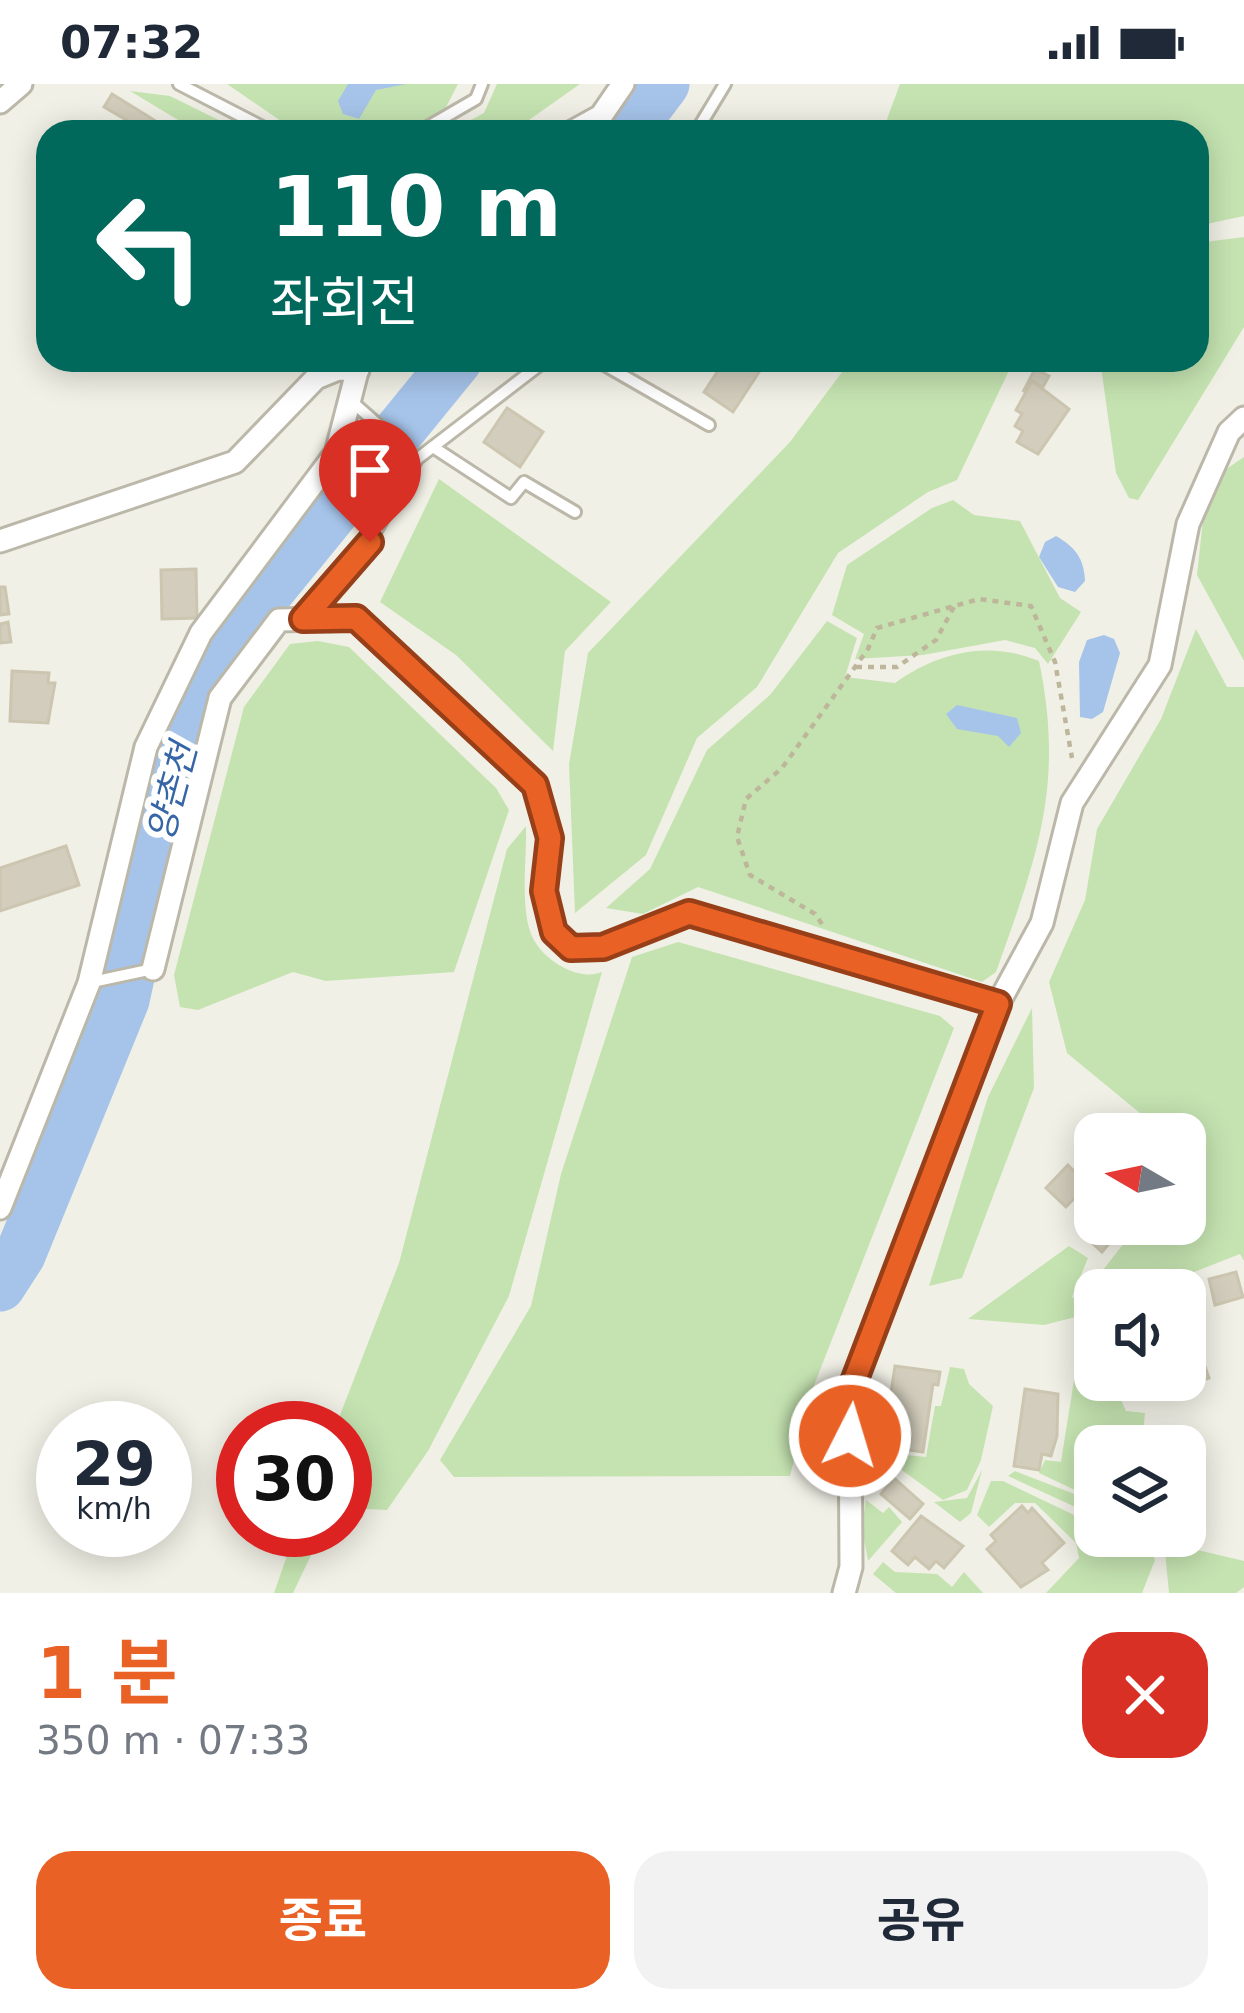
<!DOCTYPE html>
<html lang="ko">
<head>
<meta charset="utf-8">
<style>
	:root { --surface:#fff; --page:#f2f2f3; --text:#1f2937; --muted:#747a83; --accent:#e96125 }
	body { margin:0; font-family:"DejaVu Sans","Noto Sans KR",sans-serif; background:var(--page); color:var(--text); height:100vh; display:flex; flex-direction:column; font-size:45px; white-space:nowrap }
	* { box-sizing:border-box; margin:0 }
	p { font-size:39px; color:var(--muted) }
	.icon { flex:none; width:66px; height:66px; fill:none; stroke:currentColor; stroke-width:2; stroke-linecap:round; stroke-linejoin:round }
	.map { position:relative; height:1509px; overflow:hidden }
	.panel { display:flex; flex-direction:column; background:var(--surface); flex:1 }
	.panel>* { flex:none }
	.banner { position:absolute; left:36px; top:36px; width:1173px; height:252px; border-radius:36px; box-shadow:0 6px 30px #0003; background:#00695c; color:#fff; overflow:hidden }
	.needle { width:78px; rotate:279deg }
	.controls { position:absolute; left:1074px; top:1029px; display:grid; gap:24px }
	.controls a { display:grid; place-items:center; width:132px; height:132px; border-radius:24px; background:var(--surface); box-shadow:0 6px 30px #0003; font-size:60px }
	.speed { position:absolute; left:36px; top:1317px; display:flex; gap:24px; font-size:60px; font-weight:700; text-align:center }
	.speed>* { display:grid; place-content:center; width:156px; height:156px; border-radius:50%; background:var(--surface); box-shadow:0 6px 30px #0003; line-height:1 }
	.speed small { font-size:30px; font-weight:400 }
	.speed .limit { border:18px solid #d22; background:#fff; color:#111 }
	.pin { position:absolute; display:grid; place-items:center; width:102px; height:102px; color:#fff; margin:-123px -51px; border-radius:50% 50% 50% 0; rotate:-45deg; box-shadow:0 0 12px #0007 }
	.pin .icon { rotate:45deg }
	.me { position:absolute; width:132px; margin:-66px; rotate:5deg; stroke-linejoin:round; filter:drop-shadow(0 0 9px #0008) }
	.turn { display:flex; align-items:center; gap:42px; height:252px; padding:0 36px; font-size:54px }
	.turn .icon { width:156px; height:156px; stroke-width:2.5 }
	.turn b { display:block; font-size:84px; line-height:102px }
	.round { display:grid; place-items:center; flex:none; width:126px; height:126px; border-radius:36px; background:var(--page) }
	.head { display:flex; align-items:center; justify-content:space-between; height:204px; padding:0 36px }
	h1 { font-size:72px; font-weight:700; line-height:90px; color:var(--accent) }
	.button { display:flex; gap:24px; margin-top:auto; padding:24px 36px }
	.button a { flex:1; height:138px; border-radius:36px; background:var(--accent); color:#fff; font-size:48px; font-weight:700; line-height:138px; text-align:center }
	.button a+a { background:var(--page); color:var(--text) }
	.status { display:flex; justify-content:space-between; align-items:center; height:84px; padding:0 60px; background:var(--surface); direction:ltr }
	.status svg { height:33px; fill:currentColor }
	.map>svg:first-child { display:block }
	.green { fill:#c5e3b1 }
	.water { fill:#a6c4ea }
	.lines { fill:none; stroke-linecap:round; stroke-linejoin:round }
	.river { stroke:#a6c4ea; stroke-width:51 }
	.building { fill:#d2cdbc; stroke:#ccc6b0; stroke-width:3 }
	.lane-casing { stroke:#bcb8a9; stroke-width:16 }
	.street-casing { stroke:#bcb8a9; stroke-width:27 }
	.path { stroke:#bdb69b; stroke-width:4.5; stroke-dasharray:6 6; stroke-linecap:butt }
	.lane { stroke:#fff; stroke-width:10 }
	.street { stroke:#fff; stroke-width:21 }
	.route-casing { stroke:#973f18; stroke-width:30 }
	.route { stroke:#e96125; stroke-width:21 }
	.labels { text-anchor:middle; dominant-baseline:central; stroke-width:12; stroke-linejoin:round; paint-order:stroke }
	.water-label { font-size:36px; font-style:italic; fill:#3766a7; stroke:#fff }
</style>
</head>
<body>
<div class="status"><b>07:32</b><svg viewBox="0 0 49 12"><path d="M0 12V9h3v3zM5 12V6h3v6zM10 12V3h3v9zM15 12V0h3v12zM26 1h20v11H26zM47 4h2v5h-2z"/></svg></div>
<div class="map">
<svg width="1244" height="1509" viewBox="0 0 1244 1509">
	<rect width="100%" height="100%" fill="#f1f0e6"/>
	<!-- green -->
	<g class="green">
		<polygon points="227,0 458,0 441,33 408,48 297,48"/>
		<polygon points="497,0 580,0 512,48 448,48 484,29"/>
		<polygon points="900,0 1244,0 1244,132 1197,142 1197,48 899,48 887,35"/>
		<polygon points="130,7 170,12 243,48 198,48"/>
		<polygon points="1244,153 1244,243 1138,416 1129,414 1116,389 1100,276 1197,276 1197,159"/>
		<polygon points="851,276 1014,276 957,396 928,408 838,469 757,603 697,654 646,771 575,829 569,680 588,569 790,358"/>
		<polygon points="1244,373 1244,577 1197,491 1207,398"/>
		<polygon points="439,395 611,518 565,567 553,667 456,571 380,518"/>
		<polygon points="953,416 974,431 1020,437 1060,514 1081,528 1048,580 1035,564 1005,556 923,571 855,575 864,550 832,531 847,481 932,424"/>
		<path d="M827 537 857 554 845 593 895 599C938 568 989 556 1039 577 1065 701 1037 773 996 888L982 898 698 803 643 830 606 824 650 785 707 666 770 611Z"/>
		<polygon points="1196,545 1227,603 1244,603 1244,1177 1240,1170 1148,1206 1095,1206 1095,1213 1085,1209 1139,1140 1185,1140 1185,1050 1152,1039 1067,969 1049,898 1085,816 1097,745 1161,635"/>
		<polygon points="318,557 349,563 496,704 509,726 454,888 326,897 293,888 198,926 180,923 174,891 244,623 290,560"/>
		<path d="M526 742C527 774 520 820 531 850 541 875 577 898 602 888L509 1212 428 1367 387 1426 345 1424V1344H335L399 1179 507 765Z"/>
		<polygon points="678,858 940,932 954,944 811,1309 790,1392 454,1393 440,1376 531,1222 561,1090 632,873"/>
		<polygon points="1032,924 1034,1004 962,1194 929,1202 988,1013"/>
		<polygon points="1069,1162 1088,1174 1072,1213 1095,1228 1044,1241 968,1235"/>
		<polygon points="950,1283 964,1285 969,1300 993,1322 981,1376 967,1406 943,1416 877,1368 926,1373 935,1322 941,1322"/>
		<polygon points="1074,1296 1114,1301 1126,1327 1145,1329 1142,1362 1095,1362 1092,1414 1039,1389 1045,1376 1061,1378"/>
		<polygon points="982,1386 971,1429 960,1438 934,1418 967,1414"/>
		<polygon points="1015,1387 1095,1418 1095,1432 1008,1392"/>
		<polygon points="991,1397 1003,1397 1095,1441 1095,1452 1117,1452 1152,1469 1155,1476 1142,1509 1046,1509 1079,1474 1076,1459 1035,1419 1015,1419 989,1443 977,1431"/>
		<polygon points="866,1416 883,1429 889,1423 902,1438 868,1477 862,1444"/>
		<polygon points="296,1446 323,1446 293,1509 274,1509"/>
		<polygon points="1164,1458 1244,1477 1244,1503 1236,1509 1169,1509"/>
		<polygon points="883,1478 895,1488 937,1490 952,1503 964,1488 983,1509 896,1509 873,1490"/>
	</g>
	<!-- water -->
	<g class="water">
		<polygon points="348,0 406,0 376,6 359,35 343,30 338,17"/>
		<path d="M1056 452C1075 463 1084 474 1085 497L1075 508 1058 503 1039 473 1045 458Z"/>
		<polygon points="1104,551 1114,555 1120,569 1103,628 1092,635 1080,633 1079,578 1087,556"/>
		<polygon points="957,621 1017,634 1021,649 1009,663 998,652 957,645 946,630"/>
	</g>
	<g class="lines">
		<!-- river -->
		<g class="river">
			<polyline points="628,48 664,0"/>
			<polyline points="0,1202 20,1171 124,916 176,677 215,573 457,276"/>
		</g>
	</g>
	<!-- building -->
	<g class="building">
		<polygon points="112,10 154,36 147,48 104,23"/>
		<polygon points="725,276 765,279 733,328 704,308"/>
		<polygon points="1035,285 1049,292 1043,303 1032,297 1023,308"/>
		<polygon points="1032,297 1069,325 1038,370 1017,358 1023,347 1015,342 1022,330 1016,326"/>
		<polygon points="507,324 543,348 520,383 484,358"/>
		<polygon points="196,485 197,534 162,535 161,486"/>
		<polygon points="0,503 5,503 9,530 0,531"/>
		<polygon points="8,538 11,558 0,559 0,540"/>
		<polygon points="12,587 49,589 48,599 55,599 48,639 10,637"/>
		<polygon points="66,762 79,801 0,827 0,784"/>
		<polygon points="1068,1081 1087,1101 1066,1123 1046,1104"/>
		<polygon points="1099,1146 1112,1156 1102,1168 1090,1157"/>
		<polygon points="1236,1188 1243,1213 1215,1221 1209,1195"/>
		<polygon points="1189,1237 1209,1294 1174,1306 1171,1296 1185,1296"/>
		<polygon points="895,1282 940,1288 938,1301 933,1300 923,1368 883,1362"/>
		<polygon points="1025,1305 1058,1310 1057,1352 1051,1372 1042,1370 1039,1386 1014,1382"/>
		<polygon points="894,1394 923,1420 910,1435 881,1410"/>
		<polygon points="1022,1422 1028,1429 1032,1424 1064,1459 1042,1479 1048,1486 1021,1503 987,1465 996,1457 991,1451"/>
		<polygon points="921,1432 963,1462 944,1484 936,1477 929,1485 915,1473 908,1481 892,1467"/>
	</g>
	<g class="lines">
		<defs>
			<g id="lane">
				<polyline points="179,0 272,48"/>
				<polyline points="419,48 476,15 482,0"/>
				<polyline points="696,48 725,0"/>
				<polyline points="596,276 709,341"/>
				<polyline points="350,316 417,375"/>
				<polyline points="433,363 511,414 524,398 575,428"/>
				<polyline points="305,533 370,457 417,375 546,276"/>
				<polyline points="92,898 153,885"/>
			</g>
			<g id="street">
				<polyline points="0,18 21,0"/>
				<polyline points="572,48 601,32 623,0"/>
				<polyline points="0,457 235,378 316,294 338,285 358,286"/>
				<polyline points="153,885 220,614 279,536 356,534 535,701 550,755 544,807 554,848 571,864 603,863 689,829 998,920"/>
				<polyline points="0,1124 89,899 146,663 201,549 336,369 360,276"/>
				<polyline points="844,1509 851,1483 850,1308 998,920 1042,839 1072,719 1160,581 1188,440 1229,348 1244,334"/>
			</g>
		</defs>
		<!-- lane casing -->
		<use href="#lane" class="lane-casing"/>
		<!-- street casing -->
		<use href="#street" class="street-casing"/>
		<!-- path -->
		<g class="path">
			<polyline points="856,583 897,583 936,556 956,519"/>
			<polyline points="822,840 815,830 750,791 737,753 746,715 782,684 868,565 877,544 979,515 1031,522 1055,578 1072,674"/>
		</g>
		<!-- lane -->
		<use href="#lane" class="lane"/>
		<!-- street -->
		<use href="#street" class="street"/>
	</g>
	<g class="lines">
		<defs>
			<polyline id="route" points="370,458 303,535 356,534 535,701 550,754 544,807 554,848 571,864 603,863 689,829 998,920 850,1308 850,1352"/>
		</defs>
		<!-- route casing -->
		<use href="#route" class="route-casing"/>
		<!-- route -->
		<use href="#route" class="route"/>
	</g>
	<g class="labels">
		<!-- water labels -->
		<g class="water-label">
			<text transform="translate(172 708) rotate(-75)">양촌천</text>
		</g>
	</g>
</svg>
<div class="controls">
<a><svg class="needle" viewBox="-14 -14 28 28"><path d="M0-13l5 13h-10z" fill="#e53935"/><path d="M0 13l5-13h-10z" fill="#747a83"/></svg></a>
<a><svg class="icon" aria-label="sound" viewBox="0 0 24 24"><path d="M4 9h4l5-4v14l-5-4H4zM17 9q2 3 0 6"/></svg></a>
<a><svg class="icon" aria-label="layers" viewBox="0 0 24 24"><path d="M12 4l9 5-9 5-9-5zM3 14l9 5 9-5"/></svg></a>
</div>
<div class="speed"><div>29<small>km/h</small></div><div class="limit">30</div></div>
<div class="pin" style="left:370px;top:458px;background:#d93025"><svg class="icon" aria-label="arrive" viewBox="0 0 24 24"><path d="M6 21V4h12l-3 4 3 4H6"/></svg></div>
<svg class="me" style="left:850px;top:1352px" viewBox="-20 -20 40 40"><circle r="17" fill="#e96125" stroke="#fff" stroke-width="3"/><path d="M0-11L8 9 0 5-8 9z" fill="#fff"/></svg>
<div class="banner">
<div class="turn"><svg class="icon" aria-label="left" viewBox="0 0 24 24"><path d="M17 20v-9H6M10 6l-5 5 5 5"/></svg><div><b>110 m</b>좌회전</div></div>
</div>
</div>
<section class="panel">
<div class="head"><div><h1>1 분</h1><p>350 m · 07:33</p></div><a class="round" style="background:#d93025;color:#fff"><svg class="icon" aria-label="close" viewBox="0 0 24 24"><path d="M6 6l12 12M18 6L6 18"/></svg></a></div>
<div class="button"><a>종료</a><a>공유</a></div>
</section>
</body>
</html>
